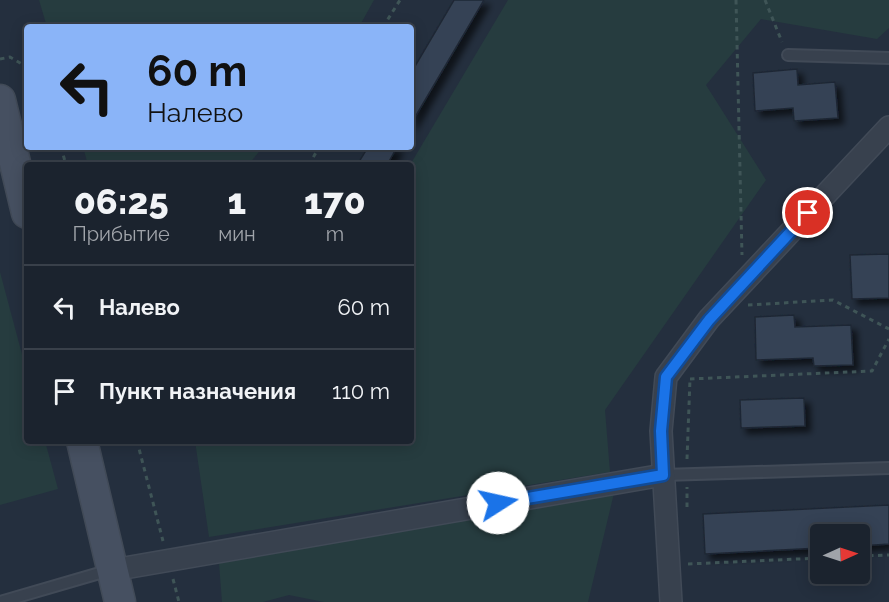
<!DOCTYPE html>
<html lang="ru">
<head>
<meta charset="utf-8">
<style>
	:root { --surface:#1b232e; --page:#282f3a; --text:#f1f3f6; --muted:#a0a4aa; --line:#39404a }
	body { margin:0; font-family:Raleway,sans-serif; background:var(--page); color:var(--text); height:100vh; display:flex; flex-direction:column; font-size:22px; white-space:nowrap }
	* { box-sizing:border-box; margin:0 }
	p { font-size:20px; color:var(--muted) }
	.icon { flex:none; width:33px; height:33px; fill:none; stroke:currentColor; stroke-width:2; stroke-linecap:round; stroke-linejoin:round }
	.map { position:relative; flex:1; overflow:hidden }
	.drawer { position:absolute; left:24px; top:162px; width:390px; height:282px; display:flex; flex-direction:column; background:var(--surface); border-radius:6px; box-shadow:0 3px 15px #0003,0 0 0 2px var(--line) }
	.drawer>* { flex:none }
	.hud { position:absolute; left:24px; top:24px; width:390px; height:126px; border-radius:6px; box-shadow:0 3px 15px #0003,0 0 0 2px var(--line); background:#8ab4f8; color:#111; overflow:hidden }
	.needle { width:39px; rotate:87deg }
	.tools { position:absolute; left:810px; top:524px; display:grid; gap:12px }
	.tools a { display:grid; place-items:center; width:60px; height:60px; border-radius:6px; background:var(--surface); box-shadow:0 3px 15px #0003,0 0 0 2px var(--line); font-size:30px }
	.pin { position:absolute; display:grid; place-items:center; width:51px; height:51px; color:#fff; margin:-26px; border:3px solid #fff; border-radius:50%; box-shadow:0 2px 6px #0007 }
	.me { position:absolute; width:66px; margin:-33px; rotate:80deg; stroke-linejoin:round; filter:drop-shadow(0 0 4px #0008) }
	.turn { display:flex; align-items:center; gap:21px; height:126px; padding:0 24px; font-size:27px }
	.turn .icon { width:78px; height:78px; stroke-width:2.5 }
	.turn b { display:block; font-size:42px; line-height:51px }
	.eta { display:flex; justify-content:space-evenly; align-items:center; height:102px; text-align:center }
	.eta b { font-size:36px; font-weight:800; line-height:42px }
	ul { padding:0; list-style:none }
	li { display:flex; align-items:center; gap:18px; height:84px; padding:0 24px; border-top:2px solid var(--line) }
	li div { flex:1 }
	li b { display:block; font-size:22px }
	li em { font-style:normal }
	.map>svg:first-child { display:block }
	.green { fill:#263c3f }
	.building { fill:#364354; stroke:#1f2835; stroke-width:1.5; filter:url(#shadow) }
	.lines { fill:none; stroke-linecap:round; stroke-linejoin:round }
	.lane-casing { stroke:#414a57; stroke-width:14 }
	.street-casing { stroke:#414a57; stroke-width:24 }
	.secondary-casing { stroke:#414a57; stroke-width:33 }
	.path { stroke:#3f5557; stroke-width:3; stroke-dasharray:4.5 4.5; stroke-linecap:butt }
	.lane { stroke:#38414e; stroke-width:10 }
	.street { stroke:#38414e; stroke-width:21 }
	.secondary { stroke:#465061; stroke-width:30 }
	.route-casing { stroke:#114b97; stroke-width:15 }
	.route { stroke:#1a73e8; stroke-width:10 }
</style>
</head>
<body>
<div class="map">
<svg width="889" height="602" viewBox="0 0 889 602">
	<defs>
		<filter id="shadow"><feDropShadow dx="5.5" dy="5.5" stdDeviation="3" flood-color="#0009"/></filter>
	</defs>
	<rect width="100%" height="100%" fill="#242f3e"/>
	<!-- green -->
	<g class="green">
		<polygon points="39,0 374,0 359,27 47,27"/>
		<polygon points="508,0 889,0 889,28 877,39 761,19 706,85 766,180 605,410 610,472 209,537 195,441 411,441 410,165"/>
		<polygon points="83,147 263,147 248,165 88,165"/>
		<polygon points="0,272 27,373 27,441 45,441 58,489 0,505"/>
		<polygon points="614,493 588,602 324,602 289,595 263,602 222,602 219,563"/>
	</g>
	<!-- building -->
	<g class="building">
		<polygon points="454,0 484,0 411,124 411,73"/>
		<polygon points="797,69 798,85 835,82 838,118 794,121 793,108 755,111 753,73"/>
		<polygon points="368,147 397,147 387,165 357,165"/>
		<polygon points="889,254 889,298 852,299 850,255"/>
		<polygon points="794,315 795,327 851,325 853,365 814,366 813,358 756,360 755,317"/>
		<polygon points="804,398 805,426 741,428 740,400"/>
		<polygon points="889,505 889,544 860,546 860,534 820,534 820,548 705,554 703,514"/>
	</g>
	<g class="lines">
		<defs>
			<g id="lane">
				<polyline points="788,55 889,58"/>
				<polyline points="663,475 889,468"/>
				<polyline points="0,602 110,570"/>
			</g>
			<g id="street">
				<polyline points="113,570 663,475"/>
				<polyline points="671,602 661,431 666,377 709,319 889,127"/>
			</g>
			<g id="secondary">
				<polyline points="0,100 27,213"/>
				<polyline points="82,441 120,602"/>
			</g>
		</defs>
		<!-- lane casing -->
		<use href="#lane" class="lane-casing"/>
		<!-- street casing -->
		<use href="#street" class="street-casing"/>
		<!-- secondary casing -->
		<use href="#secondary" class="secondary-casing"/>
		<!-- path -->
		<g class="path">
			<polyline points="736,0 742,255"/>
			<polyline points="765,0 782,42"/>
			<polyline points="383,27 400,0"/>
			<polyline points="0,59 10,57 27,67"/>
			<polyline points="61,147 66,165"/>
			<polyline points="309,165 319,147"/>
			<polyline points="748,305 833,300 889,329"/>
			<polyline points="690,379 872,371 889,339"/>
			<polyline points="137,441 163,541"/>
			<polyline points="687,459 690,379"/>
			<polyline points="687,507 687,487"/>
			<polyline points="860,556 889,555"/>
			<polyline points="688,564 820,558"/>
			<polyline points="173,579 179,602"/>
		</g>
		<!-- lane -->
		<use href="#lane" class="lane"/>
		<!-- street -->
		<use href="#street" class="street"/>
		<!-- secondary -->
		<use href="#secondary" class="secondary"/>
	</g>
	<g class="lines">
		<defs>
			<polyline id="route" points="498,503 663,475 661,431 666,377 709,320 808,213"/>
		</defs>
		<!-- route casing -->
		<use href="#route" class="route-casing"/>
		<!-- route -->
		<use href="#route" class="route"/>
	</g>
</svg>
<div class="tools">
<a><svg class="needle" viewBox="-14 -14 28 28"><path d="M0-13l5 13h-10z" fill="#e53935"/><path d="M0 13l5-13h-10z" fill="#a0a4aa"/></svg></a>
</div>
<div class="pin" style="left:808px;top:213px;background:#d93025"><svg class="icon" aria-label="arrive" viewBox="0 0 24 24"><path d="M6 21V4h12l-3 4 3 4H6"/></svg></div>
<svg class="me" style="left:498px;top:503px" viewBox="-20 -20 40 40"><circle r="19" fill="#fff"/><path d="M0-13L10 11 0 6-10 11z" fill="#1a73e8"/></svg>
<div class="hud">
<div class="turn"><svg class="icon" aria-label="left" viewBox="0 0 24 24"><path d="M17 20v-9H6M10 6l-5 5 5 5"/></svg><div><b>60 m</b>Налево</div></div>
</div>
<section class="drawer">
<div class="eta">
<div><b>06:25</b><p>Прибытие</p></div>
<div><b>1</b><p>мин</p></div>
<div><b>170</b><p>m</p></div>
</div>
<ul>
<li><svg class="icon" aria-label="left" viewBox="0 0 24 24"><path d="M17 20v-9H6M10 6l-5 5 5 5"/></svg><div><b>Налево</b></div><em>60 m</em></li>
<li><svg class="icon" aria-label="arrive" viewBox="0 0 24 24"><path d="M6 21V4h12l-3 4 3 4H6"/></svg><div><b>Пункт назначения</b></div><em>110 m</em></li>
</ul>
</section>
</div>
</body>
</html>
